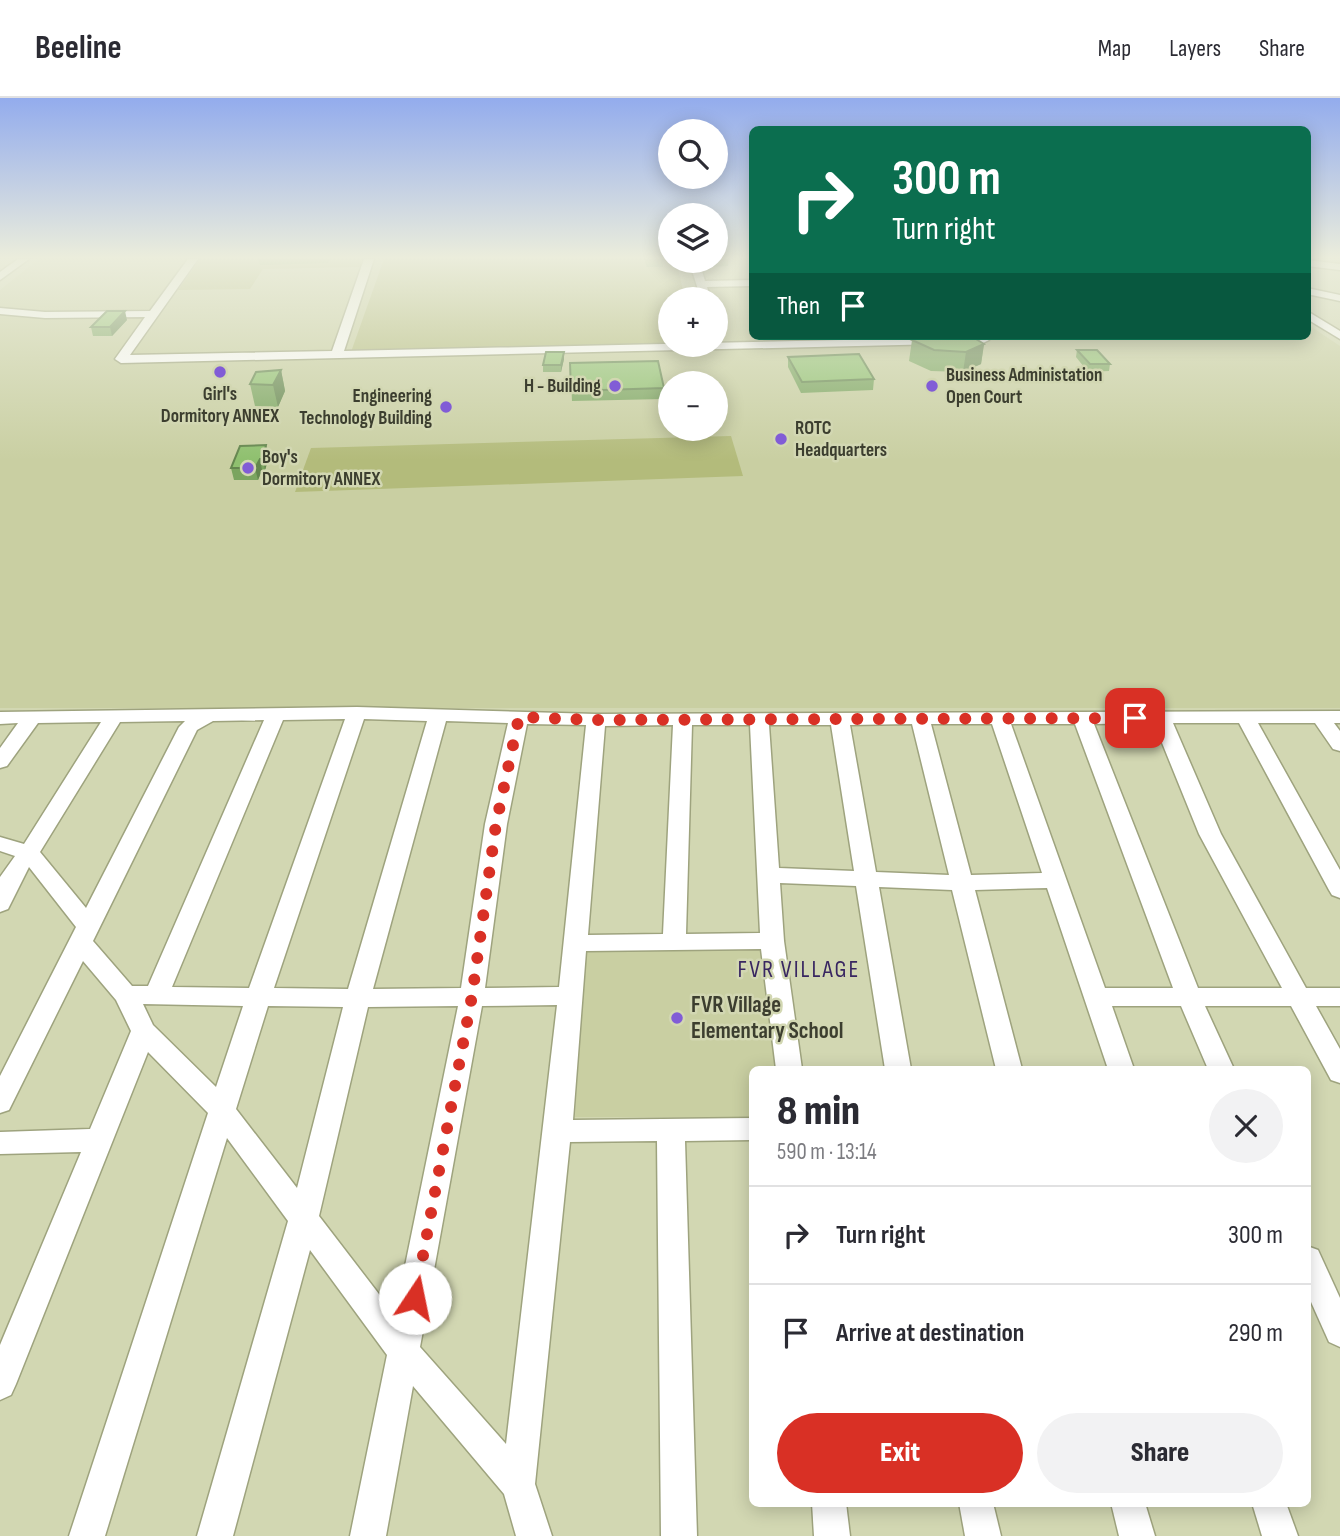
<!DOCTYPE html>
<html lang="en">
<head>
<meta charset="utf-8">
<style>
	:root { --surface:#fff; --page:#f2f2f3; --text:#2b2b33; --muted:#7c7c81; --line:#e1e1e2; --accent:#d93025 }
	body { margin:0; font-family:"Sofia Sans Condensed",sans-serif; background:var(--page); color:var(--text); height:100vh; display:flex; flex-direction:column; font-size:26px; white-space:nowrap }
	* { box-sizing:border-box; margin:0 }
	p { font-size:23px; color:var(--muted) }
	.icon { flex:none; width:38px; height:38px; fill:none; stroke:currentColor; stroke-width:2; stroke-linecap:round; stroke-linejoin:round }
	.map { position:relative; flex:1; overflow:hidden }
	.panel { position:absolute; left:749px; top:968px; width:562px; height:441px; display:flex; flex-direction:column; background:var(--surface); border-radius:10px; box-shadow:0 4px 18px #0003 }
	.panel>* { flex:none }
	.banner { position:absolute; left:749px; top:28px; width:562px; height:214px; border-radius:10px; box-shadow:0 4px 18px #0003; background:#0b6e4f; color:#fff; overflow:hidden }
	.tools { position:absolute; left:658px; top:21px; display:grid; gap:14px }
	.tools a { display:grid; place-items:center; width:70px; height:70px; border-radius:50%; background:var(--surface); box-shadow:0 4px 18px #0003; font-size:35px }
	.pin { position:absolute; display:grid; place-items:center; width:60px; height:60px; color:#fff; margin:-30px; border-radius:14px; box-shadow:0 4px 10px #0006 }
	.me { position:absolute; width:77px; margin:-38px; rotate:11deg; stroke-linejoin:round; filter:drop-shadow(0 0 5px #0008) }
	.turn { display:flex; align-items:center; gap:24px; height:147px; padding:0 28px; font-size:32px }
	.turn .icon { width:91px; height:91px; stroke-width:2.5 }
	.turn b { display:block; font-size:49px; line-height:60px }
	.then { display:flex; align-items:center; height:66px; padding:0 28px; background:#0003; gap:14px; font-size:26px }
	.round { display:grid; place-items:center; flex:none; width:74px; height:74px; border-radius:37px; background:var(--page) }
	.summary { display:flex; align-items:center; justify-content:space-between; height:119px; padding:0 28px }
	h1 { font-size:42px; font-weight:800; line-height:52px }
	.button { display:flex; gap:14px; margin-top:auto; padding:14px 28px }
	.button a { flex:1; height:80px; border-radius:42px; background:var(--accent); color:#fff; font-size:28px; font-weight:800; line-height:80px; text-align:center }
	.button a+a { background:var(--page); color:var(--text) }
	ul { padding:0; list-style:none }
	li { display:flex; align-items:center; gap:21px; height:98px; padding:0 28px; border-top:2px solid var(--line) }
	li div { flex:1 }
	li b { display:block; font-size:26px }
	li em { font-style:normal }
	header { display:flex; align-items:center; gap:42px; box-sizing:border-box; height:98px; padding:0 35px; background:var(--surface); border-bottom:2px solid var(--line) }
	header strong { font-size:33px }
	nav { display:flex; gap:38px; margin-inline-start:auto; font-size:24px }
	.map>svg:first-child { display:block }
	.built { fill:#c9cfa2; fill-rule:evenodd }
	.green { fill:#b3bb7b }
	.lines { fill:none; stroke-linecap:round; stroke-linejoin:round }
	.minor-casing { stroke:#9ea37e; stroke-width:3 }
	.minor { fill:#fff; fill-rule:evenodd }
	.wall { fill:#7ba55f }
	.shaded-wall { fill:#64864e }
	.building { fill:#8fc06f; stroke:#64864e; stroke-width:2 }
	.route { stroke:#d93025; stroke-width:12; stroke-dasharray:0 21.6 }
	.poi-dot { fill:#815cd6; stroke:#d2d7b2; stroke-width:2.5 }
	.labels { text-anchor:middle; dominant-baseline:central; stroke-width:5; stroke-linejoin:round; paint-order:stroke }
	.far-poi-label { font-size:19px; font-weight:bold; fill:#3c3e2f; stroke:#d2d7b2; text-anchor:start }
	.poi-label { font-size:23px; font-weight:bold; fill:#3c3e2f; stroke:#d2d7b2; text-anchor:start }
	.neighbourhood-label { font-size:24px; letter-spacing:2px; fill:#382661; stroke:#d2d7b2 }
</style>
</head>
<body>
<header>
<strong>Beeline</strong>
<nav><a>Map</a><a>Layers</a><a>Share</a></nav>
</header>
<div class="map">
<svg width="1340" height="1438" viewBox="0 0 1340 1438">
	<rect width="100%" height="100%" fill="#d2d7b2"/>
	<!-- built -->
	<g class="built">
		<path d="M39 161H752V238H1307V226L1340 248V610H0V192ZM670 201H716V247H670ZM670 285H716V331H670Z"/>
		<polygon points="768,843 778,971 752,971 752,1019 575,1019 586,846"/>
	</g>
	<!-- green -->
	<g class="green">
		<polygon points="200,161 362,161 360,169 263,171 250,191 178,192"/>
		<polygon points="384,161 670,161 676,163 685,201 670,201 670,246 351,254"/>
		<polygon points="731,338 743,378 295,394 311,350"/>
	</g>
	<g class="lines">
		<defs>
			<g id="minor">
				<polygon points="18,161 29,161 0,182 0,174"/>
				<polygon points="188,161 198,161 130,257 332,253 364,161 374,161 344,253 983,239 989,242 983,245 121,265 115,261 145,219 45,220 0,216 0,210 45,214 150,213"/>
				<polygon points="1307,162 1340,166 1340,172 1307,168"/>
				<polygon points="689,163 699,163 705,183 752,182 752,188 707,189 711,201 701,201"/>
				<polygon points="1307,190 1340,197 1340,203 1307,196"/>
				<polygon points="1307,213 1340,233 1340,241 1307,221"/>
				<path d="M357 609 596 616 1340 613V625H1334L1340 633V653L1333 651 1315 625H1258L1340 772V800L1332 797 1329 792 1239 625H1173L1221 736 1306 890H1340V908H1316L1340 951V985L1331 982 1291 908H1205L1234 971H1208L1181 908H1112L1134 971H1108L1047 790 975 792 1022 971H996L952 792 879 789 911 971H885L856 788 780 785 784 843 802 971H776L761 851 586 853 573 1022 752 1020V1042L685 1043 697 1438H661L657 1043 570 1044 535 1386 552 1438H516L504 1396 413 1288 386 1438H350L387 1257 310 1152 233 1438H197L288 1123 227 1040 105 1438H69L208 1015 148 954 16 1286 11 1297 0 1302V1247L81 1054 0 1056V1034L90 1031 131 933 116 902 83 863 9 1012 0 1015V978L76 829 29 769 8 811 0 814V779L15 758 0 753V739L24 746 101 624 38 625 7 668 0 670V650L18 625 0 626V614ZM345 621 249 890 172 889 283 622ZM364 621 427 623 348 891 274 890ZM264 622 148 888H132L93 843 197 632 213 623ZM185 623 179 629 86 810 40 754 120 624ZM446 623 508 625 485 726 461 890 373 891ZM1154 625 1199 736 1282 890H1198L1094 626ZM527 626 586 627 559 889 485 890 507 726ZM912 626 949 777 876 774 850 627ZM931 626H992L1042 775 971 777ZM1011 626H1075L1173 890H1105ZM673 627 663 836 588 837 605 628ZM692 627H750L760 835 686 836ZM769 627H831L854 773 779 770ZM143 906 243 908 216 989 153 927ZM557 907 506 1346 420 1249 482 908ZM268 908 343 909 297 1090 236 1011ZM458 908 395 1217 319 1118 368 909Z"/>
				<polygon points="1307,1148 1318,1152 1340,1200 1340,1249 1329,1244 1307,1195"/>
				<polygon points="812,1405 846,1405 850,1438 814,1438"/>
				<polygon points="959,1405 993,1405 1001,1438 965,1438"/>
				<polygon points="1111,1405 1145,1405 1155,1438 1119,1438"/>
				<polygon points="1252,1405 1286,1405 1298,1438 1262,1438"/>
			</g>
		</defs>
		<!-- minor casing -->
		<use href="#minor" class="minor-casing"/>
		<!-- minor -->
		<use href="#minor" class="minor"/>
	</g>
	<!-- wall -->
	<g class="wall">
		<polygon points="258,161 330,161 328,165 260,167"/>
		<polygon points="645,161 663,161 663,169 646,169"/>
		<polygon points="716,161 728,161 728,168 707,169 705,163 716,163"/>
		<polygon points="127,222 112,238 93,238 91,229"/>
		<polygon points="912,242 984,246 981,266 963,274 931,273 909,263"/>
		<polygon points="1077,252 1110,266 1109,273 1088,274 1076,259"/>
		<polygon points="564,254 564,261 561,274 543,274 543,267"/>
		<polygon points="788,259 874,281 873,292 801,295 788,269"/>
		<polygon points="570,265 664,290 664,301 572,303"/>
		<polygon points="281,272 285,293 278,309 255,308 250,286"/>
		<polygon points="240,348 269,359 265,372 262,372 258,382 234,382 231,370"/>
	</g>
	<!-- shaded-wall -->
	<g class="shaded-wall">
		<polygon points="125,213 127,222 112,238 110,229"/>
		<polygon points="984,246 981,266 963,274 966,254"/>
		<polygon points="564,254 564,261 561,274 561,267"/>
		<polygon points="281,272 285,293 278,309 273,287"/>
		<polygon points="266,347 269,359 265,372 263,361"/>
		<polygon points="260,361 262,372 258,382 255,370"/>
	</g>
	<!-- building -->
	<g class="building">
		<polygon points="107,213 125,213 110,229 91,229"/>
		<polygon points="921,238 971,238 984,246 966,254 934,252 912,242"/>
		<polygon points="1077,252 1097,252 1110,266 1090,266"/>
		<polygon points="546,254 564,254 561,267 543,267"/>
		<polygon points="859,256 874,281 802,284 788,259"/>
		<polygon points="658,263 664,290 571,293 570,265"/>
		<polygon points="281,272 273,287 250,286 256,274"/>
		<polygon points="266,347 263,361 260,361 255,370 231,370 240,348"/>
	</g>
	<!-- sky -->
	<linearGradient id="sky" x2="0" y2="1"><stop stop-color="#93aced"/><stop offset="0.44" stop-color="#ebeddc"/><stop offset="1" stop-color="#ebeddc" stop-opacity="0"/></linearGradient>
	<rect width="1340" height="362" fill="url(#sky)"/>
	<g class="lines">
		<!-- route -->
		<polyline class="route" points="415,1200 472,898 496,726 519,619 596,622 1135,620"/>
	</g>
	<!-- markers -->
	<g class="poi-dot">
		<circle cx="220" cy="274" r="7"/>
		<circle cx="615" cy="288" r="7"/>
		<circle cx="932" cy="288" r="7"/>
		<circle cx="446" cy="309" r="7"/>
		<circle cx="781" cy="341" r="7"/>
		<circle cx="248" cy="370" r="7"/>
		<circle cx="677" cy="920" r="7"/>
	</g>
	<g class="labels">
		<!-- far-poi labels -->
		<g class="far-poi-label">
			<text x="946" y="277">Business Administation<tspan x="946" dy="22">Open Court</tspan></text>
			<text x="601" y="288" text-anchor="end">H - Building</text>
			<text x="220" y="296" text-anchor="middle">Girl's<tspan x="220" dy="22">Dormitory ANNEX</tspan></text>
			<text x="432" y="298" text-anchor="end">Engineering<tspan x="432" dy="22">Technology Building</tspan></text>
			<text x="795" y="330">ROTC<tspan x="795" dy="22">Headquarters</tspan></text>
			<text x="262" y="359">Boy's<tspan x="262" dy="22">Dormitory ANNEX</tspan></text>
		</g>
		<!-- poi labels -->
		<g class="poi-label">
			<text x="691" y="907">FVR Village<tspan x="691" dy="26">Elementary School</tspan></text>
		</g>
		<!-- neighbourhood labels -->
		<g class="neighbourhood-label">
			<text x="799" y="871">FVR VILLAGE</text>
		</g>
	</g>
</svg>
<div class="tools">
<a><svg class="icon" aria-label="search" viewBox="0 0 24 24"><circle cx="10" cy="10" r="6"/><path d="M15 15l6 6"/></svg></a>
<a><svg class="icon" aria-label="layers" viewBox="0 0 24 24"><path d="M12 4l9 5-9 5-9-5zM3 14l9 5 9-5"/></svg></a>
<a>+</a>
<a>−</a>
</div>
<div class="pin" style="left:1135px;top:620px;background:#d93025"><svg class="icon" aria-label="arrive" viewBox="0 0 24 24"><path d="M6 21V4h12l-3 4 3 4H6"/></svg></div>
<svg class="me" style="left:415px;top:1200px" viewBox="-20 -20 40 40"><circle r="19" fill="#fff"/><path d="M0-13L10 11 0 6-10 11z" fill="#d93025"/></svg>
<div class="banner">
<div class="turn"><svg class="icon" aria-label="right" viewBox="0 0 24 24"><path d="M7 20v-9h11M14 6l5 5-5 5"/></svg><div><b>300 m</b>Turn right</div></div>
<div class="then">Then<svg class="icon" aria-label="arrive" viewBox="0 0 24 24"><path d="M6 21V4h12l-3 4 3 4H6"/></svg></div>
</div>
<section class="panel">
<div class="summary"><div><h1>8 min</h1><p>590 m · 13:14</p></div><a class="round"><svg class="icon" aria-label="close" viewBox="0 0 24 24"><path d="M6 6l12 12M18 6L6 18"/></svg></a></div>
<ul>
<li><svg class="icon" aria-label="right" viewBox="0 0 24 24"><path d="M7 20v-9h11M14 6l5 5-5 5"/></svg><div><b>Turn right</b></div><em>300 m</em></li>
<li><svg class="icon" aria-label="arrive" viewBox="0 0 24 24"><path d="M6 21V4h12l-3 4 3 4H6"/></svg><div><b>Arrive at destination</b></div><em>290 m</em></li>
</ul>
<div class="button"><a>Exit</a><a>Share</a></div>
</section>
</div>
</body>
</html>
